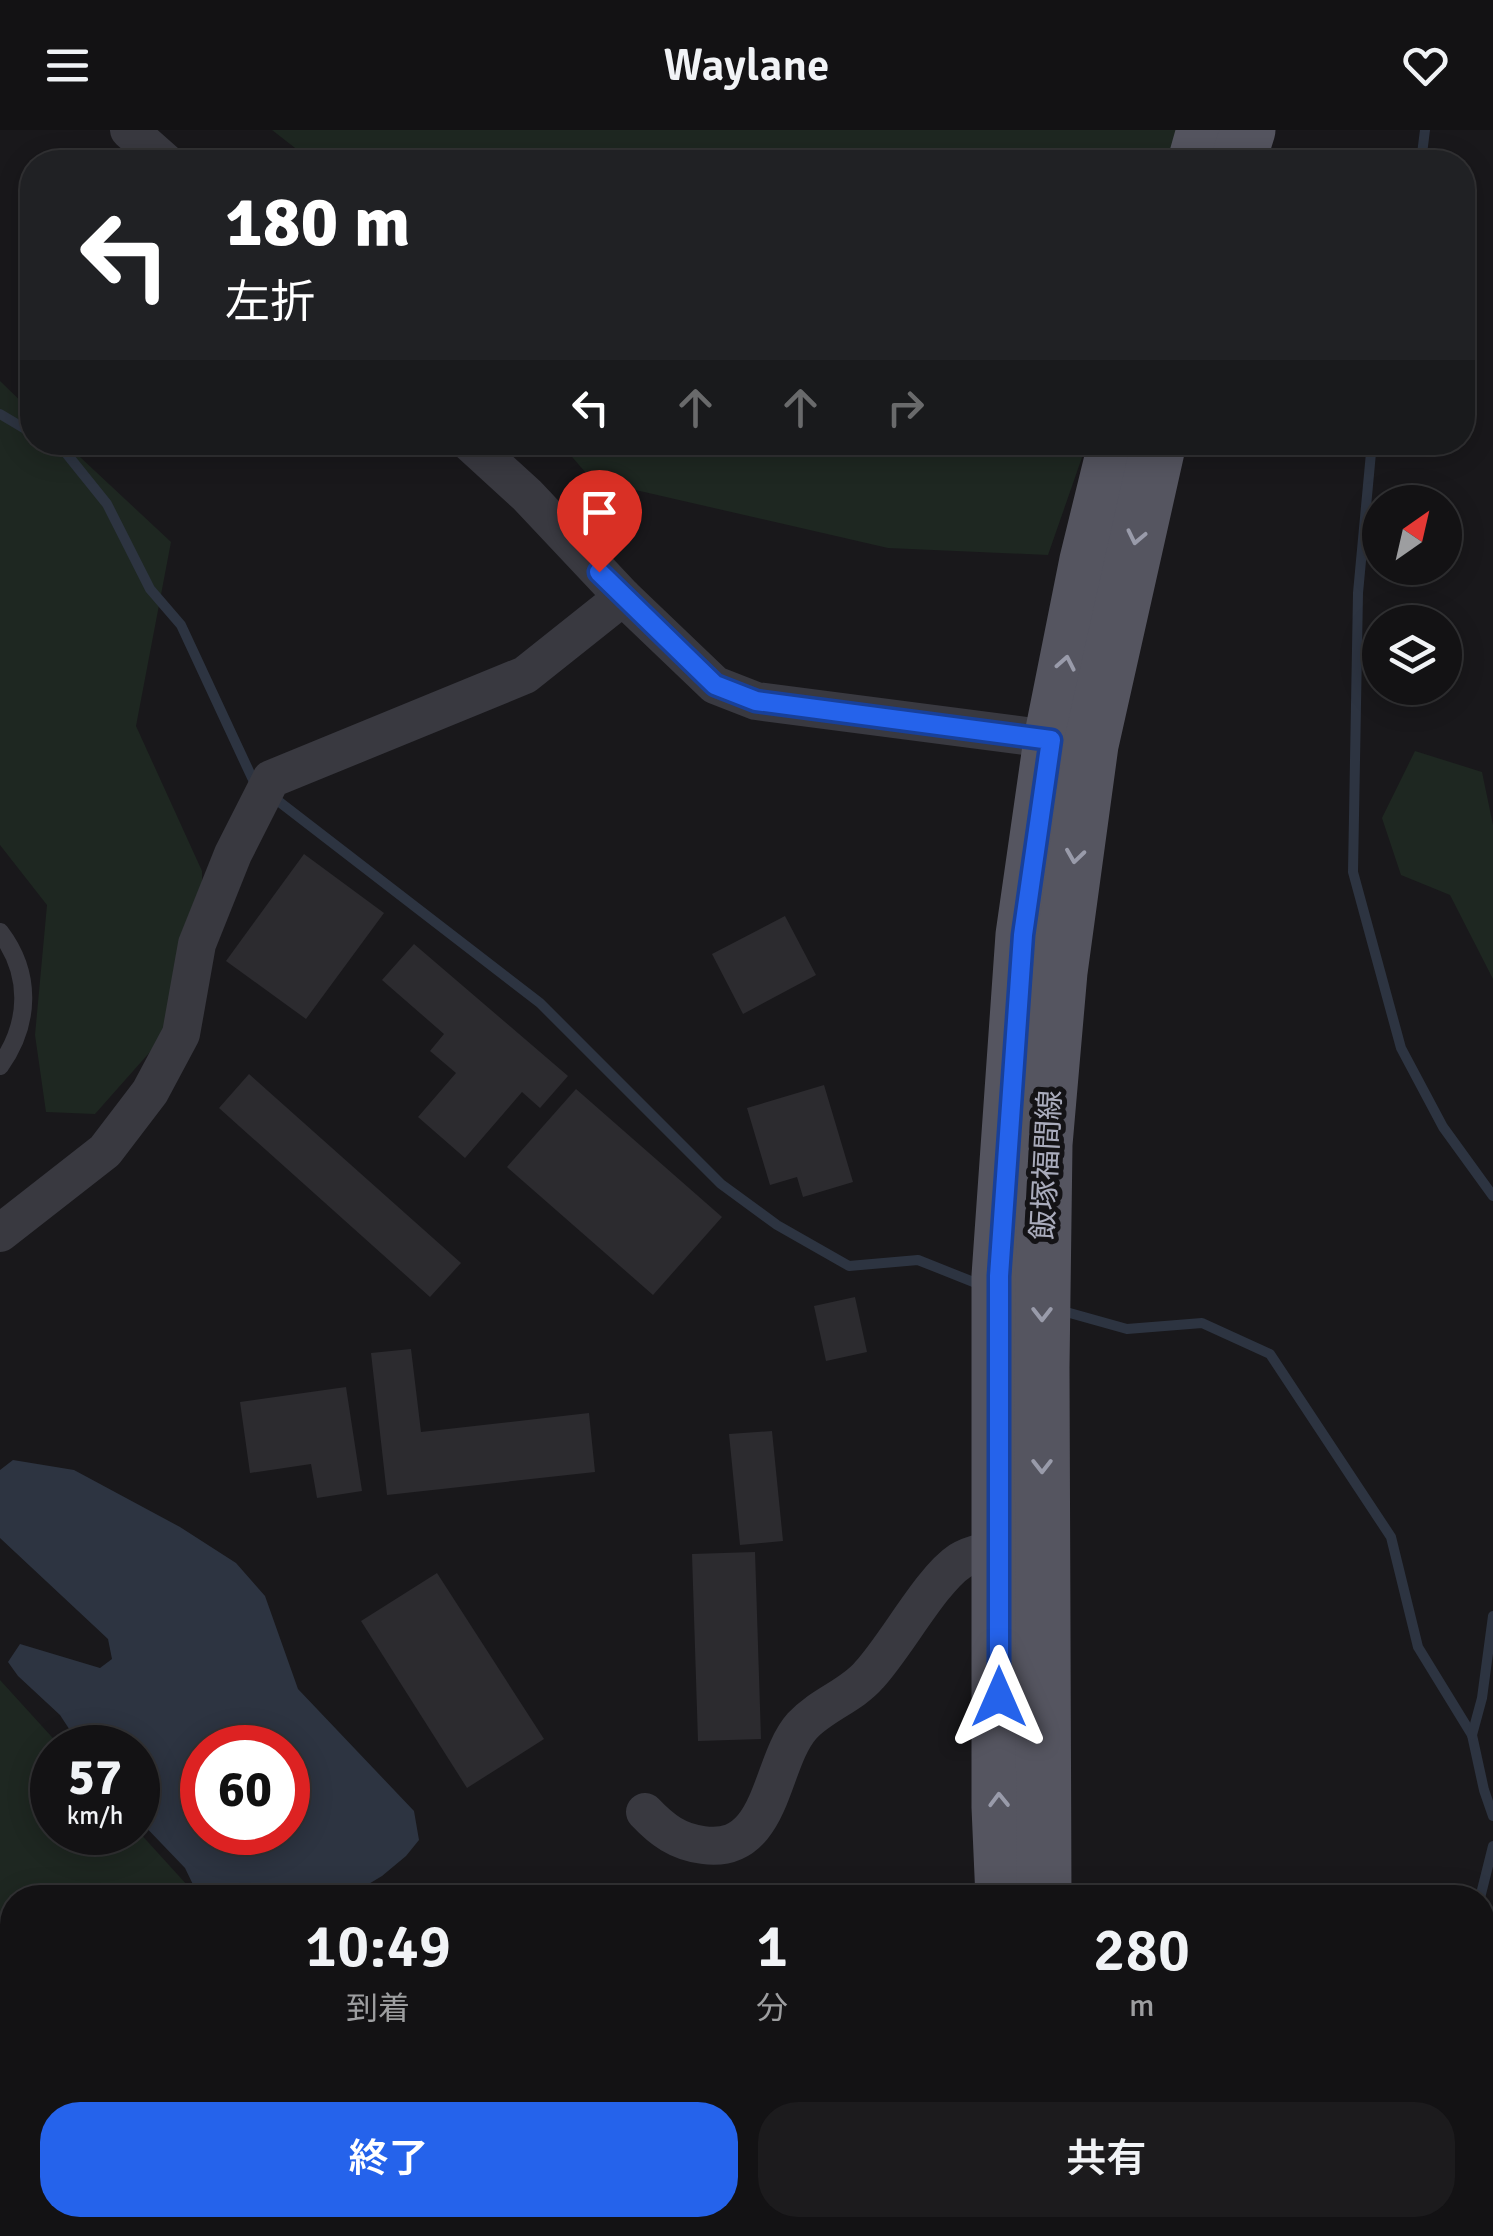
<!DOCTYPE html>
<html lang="ja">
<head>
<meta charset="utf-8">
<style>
	:root { --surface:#131214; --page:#1c1b1d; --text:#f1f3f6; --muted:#9d9ea0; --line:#323234; --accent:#2563eb }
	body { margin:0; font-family:Signika,"Noto Sans JP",sans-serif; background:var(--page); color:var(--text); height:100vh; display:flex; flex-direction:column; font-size:38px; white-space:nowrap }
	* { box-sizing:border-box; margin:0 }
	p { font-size:32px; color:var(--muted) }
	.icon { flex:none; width:55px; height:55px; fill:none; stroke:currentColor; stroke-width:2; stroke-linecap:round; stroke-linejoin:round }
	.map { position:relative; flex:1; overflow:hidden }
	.side { position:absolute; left:0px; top:1755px; width:1495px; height:352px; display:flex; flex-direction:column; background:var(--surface); border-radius:40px 40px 0 0; box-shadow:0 5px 25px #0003,0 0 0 2px var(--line) }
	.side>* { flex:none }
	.banner { position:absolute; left:20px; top:20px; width:1455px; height:305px; border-radius:40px; box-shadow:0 5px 25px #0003,0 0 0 2px var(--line); background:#202124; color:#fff; overflow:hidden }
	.needle { width:65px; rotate:34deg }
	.tools { position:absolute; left:1362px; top:355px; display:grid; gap:20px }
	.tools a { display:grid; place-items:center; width:100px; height:100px; border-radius:50%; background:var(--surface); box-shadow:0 5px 25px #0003,0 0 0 2px var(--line); font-size:50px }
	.speed { position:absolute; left:30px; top:1595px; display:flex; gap:20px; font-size:50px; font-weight:700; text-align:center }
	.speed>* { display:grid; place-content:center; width:130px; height:130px; border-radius:50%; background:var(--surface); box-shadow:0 5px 25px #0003,0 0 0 2px var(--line); line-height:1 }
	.speed small { font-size:25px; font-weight:400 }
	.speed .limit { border:15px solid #d22; background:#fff; color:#111 }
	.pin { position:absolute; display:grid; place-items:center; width:85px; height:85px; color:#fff; margin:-102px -42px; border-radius:50% 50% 50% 0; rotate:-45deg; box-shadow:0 0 10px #0007 }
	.pin .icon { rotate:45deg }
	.me { position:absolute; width:110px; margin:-55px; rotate:0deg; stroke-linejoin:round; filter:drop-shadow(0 0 8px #0008) }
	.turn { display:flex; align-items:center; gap:35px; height:210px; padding:0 40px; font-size:45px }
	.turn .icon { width:130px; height:130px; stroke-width:2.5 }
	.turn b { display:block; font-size:70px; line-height:85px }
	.lanes { display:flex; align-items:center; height:95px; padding:0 40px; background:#0003; justify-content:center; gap:50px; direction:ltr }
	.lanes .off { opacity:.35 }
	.eta { display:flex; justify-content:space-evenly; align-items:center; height:170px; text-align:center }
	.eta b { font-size:60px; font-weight:600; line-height:70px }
	.button { display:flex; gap:20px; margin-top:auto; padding:20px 40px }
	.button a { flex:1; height:115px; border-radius:40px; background:var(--accent); color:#fff; font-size:40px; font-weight:600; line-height:115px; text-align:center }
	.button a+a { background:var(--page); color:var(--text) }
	header { display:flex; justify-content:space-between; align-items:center; height:130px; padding:0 40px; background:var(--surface); font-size:45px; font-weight:600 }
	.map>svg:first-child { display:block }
	.green { fill:#1e2721 }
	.water { fill:#2d3441; fill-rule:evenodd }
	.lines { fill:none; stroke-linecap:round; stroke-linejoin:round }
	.stream { stroke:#2d3441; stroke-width:10 }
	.building { fill:#2c2b2f }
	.path { stroke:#3f4048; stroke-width:6; stroke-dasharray:5 8; stroke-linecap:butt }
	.service { stroke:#393940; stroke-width:18 }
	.minor { stroke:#393940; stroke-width:38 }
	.primary { stroke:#555560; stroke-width:55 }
	.oneway { stroke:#999baa }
	.route-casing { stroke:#184099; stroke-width:25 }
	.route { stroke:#2563eb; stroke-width:18 }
	.labels { text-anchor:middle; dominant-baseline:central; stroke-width:10; stroke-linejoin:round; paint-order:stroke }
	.street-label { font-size:30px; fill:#aaacbc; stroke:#141316 }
</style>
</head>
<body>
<header><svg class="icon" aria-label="menu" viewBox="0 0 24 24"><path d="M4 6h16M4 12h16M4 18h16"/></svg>Waylane<svg class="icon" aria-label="heart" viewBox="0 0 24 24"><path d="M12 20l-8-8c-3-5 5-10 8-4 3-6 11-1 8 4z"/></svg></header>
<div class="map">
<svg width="1493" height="2106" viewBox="0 0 1493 2106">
	<rect width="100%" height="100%" fill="#19181b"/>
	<!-- green -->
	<g class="green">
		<polygon points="272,0 1183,0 1174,32 313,32"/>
		<polygon points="0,251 32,282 32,312 65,313 171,412 136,596 202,741 203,862 95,984 46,982 35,905 47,775 0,715"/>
		<polygon points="560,313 1087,313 1048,425 888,418 592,350"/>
		<polygon points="1415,621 1482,642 1493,695 1493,849 1450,765 1401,745 1382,688"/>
		<polygon points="0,1550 61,1617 52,1618 52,1702 138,1701 198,1767 12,1768 12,2095 353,2095 355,2106 0,2106"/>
		<polygon points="1493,1844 1493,2106 1420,2106 1420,2095 1482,2095 1482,1870"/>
	</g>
	<!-- water -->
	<path class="water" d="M13 1330 74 1340 180 1397 236 1433 265 1466 298 1559 414 1681 419 1710 406 1726 382 1746 347 1767H199L185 1738 138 1689V1618L81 1617 60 1585 18 1546 8 1532 20 1514 100 1538 112 1529 108 1509 0 1408V1340ZM202 1618H288V1702H202Z"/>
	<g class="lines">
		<!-- stream -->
		<g class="stream">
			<polyline points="1421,32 1425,0"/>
			<polyline points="0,284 32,303"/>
			<polyline points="48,312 66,323 107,374 150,459 181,495 254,652 260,657"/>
			<polyline points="1372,312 1358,463 1353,742 1401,918 1443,997 1493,1066"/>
			<polyline points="273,667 540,873 721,1054 777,1095 849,1136 918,1130 981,1155"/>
			<polyline points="1059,1180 1127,1199 1202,1193 1270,1224 1391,1407 1418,1517 1472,1605 1484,1660 1493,1686"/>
			<polyline points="1472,1605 1482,1568 1493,1486"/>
			<polyline points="1480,1768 1493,1716"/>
			<polyline points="1335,2106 1339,2095"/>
		</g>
	</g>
	<!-- building -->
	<g class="building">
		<polygon points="304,724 384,783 306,889 226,831"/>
		<polygon points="785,786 816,845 743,884 712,824"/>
		<polygon points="414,814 568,946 540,978 522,962 465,1028 418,987 456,943 430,921 444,904 382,850"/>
		<polygon points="249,944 461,1133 430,1167 219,978"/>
		<polygon points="824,955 853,1052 803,1067 797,1047 770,1055 747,978"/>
		<polygon points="576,959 722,1087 653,1165 507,1037"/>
		<polygon points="855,1167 867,1222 826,1231 814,1176"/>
		<polygon points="411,1219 421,1302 589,1283 595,1342 387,1365 371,1223"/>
		<polygon points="346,1257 362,1361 317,1368 311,1334 250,1343 240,1272"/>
		<polygon points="772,1301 783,1411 740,1415 729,1304"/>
		<polygon points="755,1422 761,1609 698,1611 692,1424"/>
		<polygon points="437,1443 544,1609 467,1658 361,1491"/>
	</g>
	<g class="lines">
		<!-- path -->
		<polyline class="path" points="898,2106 898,2095"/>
		<!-- service -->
		<path class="service" d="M0 802C32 844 30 894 0 936"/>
		<!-- minor -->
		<g class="minor">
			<polyline points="129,0 165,32"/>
			<polyline points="469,312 527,365 623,467 715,555 756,571 1072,612"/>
			<polyline points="0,1103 105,1021 150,962 181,904 197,814 233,724 271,649 525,545 623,467"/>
			<path d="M645 1682C662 1700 678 1712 703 1715 774 1725 769 1633 802 1596 821 1575 851 1566 869 1545 896 1516 931 1450 960 1431 976 1421 1001 1419 1019 1419"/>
		</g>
		<!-- primary -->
		<g class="primary">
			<polyline points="1195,32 1204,0"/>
			<polyline points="1238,32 1248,0"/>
			<polyline points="1003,1768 999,1677 999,1146 1023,805 1051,610 1087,430 1116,312"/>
			<polyline points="1044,1768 1042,1238 1045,1014 1060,842 1091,615 1159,312"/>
			<polyline points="1018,2095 1019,2106"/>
			<polyline points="1067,2095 1068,2106"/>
		</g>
	</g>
	<!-- one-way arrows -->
	<defs><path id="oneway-chevron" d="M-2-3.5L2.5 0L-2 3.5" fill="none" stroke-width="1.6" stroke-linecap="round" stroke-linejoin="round" transform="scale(2.5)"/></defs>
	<g class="oneway">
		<use href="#oneway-chevron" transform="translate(1136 407) rotate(102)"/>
		<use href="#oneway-chevron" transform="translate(1066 533) rotate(-79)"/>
		<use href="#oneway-chevron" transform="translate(1075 726) rotate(98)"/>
		<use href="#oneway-chevron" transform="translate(1042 1184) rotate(90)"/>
		<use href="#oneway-chevron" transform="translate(1042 1336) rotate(90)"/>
		<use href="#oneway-chevron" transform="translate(999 1670) rotate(-91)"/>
	</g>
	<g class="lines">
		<defs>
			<polyline id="route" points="599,442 715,555 756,571 1051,610 1023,805 999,1146 999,1567"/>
		</defs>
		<!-- route casing -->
		<use href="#route" class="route-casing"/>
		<!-- route -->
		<use href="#route" class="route"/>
	</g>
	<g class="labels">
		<!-- street labels -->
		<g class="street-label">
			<text transform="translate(1047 1035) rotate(-87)">飯塚福間線</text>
		</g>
	</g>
</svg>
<div class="tools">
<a><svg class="needle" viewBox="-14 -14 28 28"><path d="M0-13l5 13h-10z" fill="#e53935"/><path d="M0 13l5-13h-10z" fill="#9d9ea0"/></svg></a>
<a><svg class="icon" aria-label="layers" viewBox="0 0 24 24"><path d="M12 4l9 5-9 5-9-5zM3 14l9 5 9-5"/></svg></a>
</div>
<div class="speed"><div>57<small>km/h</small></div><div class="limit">60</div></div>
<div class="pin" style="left:599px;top:442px;background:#d93025"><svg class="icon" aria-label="arrive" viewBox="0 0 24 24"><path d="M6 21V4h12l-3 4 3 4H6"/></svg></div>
<svg class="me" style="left:999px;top:1567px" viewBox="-20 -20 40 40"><path d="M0-17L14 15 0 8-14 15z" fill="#2563eb" stroke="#fff" stroke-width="4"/></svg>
<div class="banner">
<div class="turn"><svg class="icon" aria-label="left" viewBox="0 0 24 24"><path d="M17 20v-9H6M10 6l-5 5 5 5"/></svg><div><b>180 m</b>左折</div></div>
<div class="lanes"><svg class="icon" aria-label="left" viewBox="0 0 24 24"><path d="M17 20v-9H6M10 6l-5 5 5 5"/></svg><svg class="icon off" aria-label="ahead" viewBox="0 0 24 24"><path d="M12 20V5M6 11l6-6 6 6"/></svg><svg class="icon off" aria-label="ahead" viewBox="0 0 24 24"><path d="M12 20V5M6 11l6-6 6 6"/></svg><svg class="icon off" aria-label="right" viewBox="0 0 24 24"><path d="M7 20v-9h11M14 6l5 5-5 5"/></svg></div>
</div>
<section class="side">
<div class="eta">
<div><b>10:49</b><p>到着</p></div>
<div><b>1</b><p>分</p></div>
<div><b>280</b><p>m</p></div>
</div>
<div class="button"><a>終了</a><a>共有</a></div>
</section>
</div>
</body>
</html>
